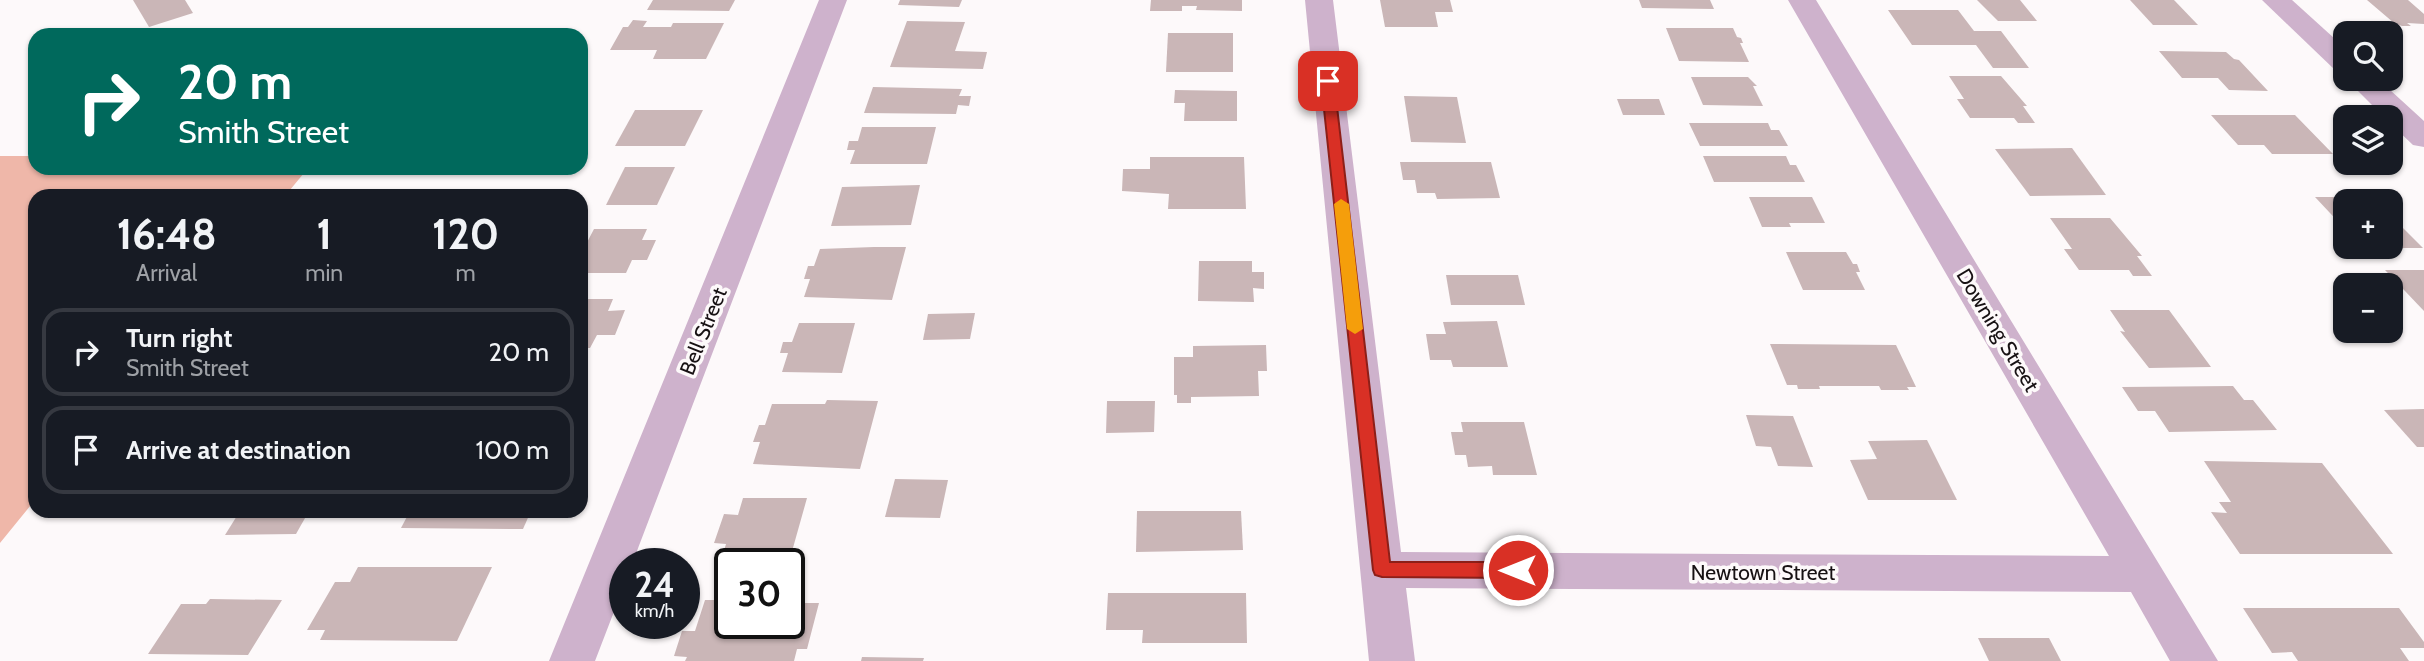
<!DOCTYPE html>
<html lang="en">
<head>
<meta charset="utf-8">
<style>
	:root { --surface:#171b24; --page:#20242c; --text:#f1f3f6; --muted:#9ea1a6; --line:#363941 }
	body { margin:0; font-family:Cabin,sans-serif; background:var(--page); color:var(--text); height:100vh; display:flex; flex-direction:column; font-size:26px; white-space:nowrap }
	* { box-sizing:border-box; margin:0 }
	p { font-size:23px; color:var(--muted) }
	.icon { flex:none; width:38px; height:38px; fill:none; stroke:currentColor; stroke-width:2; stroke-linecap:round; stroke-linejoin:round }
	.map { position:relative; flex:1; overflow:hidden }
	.side { position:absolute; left:28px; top:189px; width:560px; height:329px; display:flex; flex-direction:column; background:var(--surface); border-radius:21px; box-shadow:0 2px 5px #0004 }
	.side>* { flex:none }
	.hud { position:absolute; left:28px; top:28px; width:560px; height:147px; border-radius:21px; box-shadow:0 2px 5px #0004; background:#00695c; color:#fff; overflow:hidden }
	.buttons { position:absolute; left:2333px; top:21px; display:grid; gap:14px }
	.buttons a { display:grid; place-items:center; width:70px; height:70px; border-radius:14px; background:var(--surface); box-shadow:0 2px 5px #0004; font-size:35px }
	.speed { position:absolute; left:609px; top:548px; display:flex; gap:14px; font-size:35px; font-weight:700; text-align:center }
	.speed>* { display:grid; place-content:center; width:91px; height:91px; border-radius:50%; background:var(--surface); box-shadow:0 2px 5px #0004; line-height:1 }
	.speed small { font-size:18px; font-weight:400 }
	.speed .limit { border:4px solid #111; border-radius:10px; background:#fff; color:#111 }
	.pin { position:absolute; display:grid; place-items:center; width:60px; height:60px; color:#fff; margin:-30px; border-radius:14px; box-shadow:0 4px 10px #0006 }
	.me { position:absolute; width:77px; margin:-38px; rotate:270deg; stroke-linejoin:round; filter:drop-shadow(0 0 5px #0008) }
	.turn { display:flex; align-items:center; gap:24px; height:147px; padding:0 35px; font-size:32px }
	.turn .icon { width:91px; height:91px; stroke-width:2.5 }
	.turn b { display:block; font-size:49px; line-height:60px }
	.eta { display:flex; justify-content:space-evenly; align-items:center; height:119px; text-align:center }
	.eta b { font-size:42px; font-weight:700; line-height:49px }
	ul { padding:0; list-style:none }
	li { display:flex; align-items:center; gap:21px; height:88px; margin:0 14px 10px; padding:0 21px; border:4px solid var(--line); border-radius:21px }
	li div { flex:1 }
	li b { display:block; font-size:26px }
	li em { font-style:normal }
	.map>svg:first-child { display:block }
	.green { fill:#efb7a9 }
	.building { fill:#cab6b7 }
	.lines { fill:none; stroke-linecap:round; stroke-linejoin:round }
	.minor { fill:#ceb2cc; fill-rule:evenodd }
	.route { fill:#d93025; stroke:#8d1f18; stroke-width:2 }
	.slow { fill:#f59e0b }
	.labels { text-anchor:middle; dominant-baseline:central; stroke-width:7; stroke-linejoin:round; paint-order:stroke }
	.street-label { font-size:21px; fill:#171113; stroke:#fdf9fa }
</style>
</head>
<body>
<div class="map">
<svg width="2424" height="661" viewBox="0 0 2424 661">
	<rect width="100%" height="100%" fill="#fdf9fa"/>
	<!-- green -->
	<polygon class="green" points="0,156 35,156 35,168 299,168 304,173 285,196 35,196 35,500 0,543"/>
	<!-- building -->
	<g class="building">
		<polygon points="133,0 185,0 193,13 149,27"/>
		<polygon points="653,0 735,0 729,11 647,10"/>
		<polygon points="900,0 962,0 959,7 898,5"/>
		<polygon points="1151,0 1242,0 1242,11 1196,10 1197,6 1182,6 1182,11 1150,11"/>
		<polygon points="1380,0 1450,0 1453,12 1435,12 1438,27 1385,27"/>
		<polygon points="1639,0 1710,0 1714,9 1642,8"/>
		<polygon points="1977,0 2020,0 2037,21 1998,21"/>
		<polygon points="2130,0 2174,0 2198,25 2153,25"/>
		<polygon points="2367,0 2408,0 2424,14 2424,24 2407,23 2411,26 2402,26 2394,23"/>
		<polygon points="1888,10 1958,10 1974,31 2001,31 2029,68 1993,68 1976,45 1912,45"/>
		<polygon points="633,20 647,21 643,27 671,27 673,23 724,23 706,59 653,59 657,50 610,50 623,27 628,27"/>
		<polygon points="907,21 965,22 955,51 987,52 983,69 890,67"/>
		<polygon points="1666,28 1733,28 1737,37 1741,38 1743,43 1740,43 1749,62 1679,61"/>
		<polygon points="1168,33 1233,33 1233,72 1166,72"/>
		<polygon points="2159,51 2226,52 2234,59 2239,60 2268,91 2229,90 2218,78 2182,78"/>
		<polygon points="1949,76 2001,76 2027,106 2023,106 2035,123 2018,123 2014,118 1970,118 1957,99 1964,99"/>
		<polygon points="1691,77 1748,77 1757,86 1753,86 1763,106 1703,105"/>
		<polygon points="873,87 962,89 959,96 971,96 969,106 958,105 956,114 864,113"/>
		<polygon points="1175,90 1237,91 1237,121 1184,121 1185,103 1174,103"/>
		<polygon points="1404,96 1457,97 1466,143 1411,142"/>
		<polygon points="1617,99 1659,99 1665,115 1623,115"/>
		<polygon points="635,110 703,110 685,146 615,146"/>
		<polygon points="2211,115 2295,115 2333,154 2272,154 2264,145 2238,145"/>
		<polygon points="1689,123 1768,123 1771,130 1779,130 1788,146 1700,146"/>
		<polygon points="862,127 936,127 927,164 850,164 855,150 847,150 849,141 858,141"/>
		<polygon points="2072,148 2106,195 2030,196 1995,149"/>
		<polygon points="1703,156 1786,156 1790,165 1796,165 1805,182 1714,182"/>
		<polygon points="1150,157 1244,157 1246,209 1168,209 1169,194 1122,191 1123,169 1150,169"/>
		<polygon points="1400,162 1491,162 1500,198 1437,199 1435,193 1417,193 1415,180 1403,180"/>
		<polygon points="625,167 675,167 657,205 606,205"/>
		<polygon points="920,185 911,225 831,226 842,187"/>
		<polygon points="1749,197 1812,197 1825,223 1789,223 1791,227 1762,227"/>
		<polygon points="2315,197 2372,197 2376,201 2345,201 2345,229"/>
		<polygon points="2390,215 2423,248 2390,248"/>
		<polygon points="2050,218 2110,218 2142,256 2137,256 2152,276 2133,276 2129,270 2079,270 2064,249 2072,249"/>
		<polygon points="594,229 647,229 642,240 656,240 647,260 632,260 626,273 581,273 581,254"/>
		<polygon points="874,247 906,247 892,300 804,297 810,279 804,279 808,266 814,266 820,249"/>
		<polygon points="1786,252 1846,252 1853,264 1857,264 1860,272 1856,272 1865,290 1803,290"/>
		<polygon points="1199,261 1252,261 1252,272 1264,272 1264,289 1253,288 1254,302 1198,301"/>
		<polygon points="2385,270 2424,270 2424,311"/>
		<polygon points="1446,275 1518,275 1525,305 1451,305"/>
		<polygon points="581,299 613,299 608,311 625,310 615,335 597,335 590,348 581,348"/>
		<polygon points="2110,310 2169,310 2211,367 2149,368 2120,331 2125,332"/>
		<polygon points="975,313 970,339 923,340 928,314"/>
		<polygon points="1497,321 1508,367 1453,367 1451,360 1430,360 1426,334 1446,334 1443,322"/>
		<polygon points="799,323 855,323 842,373 782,372 788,353 780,353 783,342 792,342"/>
		<polygon points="1770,344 1896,345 1916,387 1907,387 1909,390 1881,390 1879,386 1819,386 1820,389 1798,389 1797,385 1787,385"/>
		<polygon points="1266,345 1267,371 1258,371 1259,396 1191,397 1191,403 1177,403 1177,395 1174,395 1174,357 1193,357 1193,346"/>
		<polygon points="2233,386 2244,400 2253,400 2277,430 2169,432 2155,411 2138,411 2122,387"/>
		<polygon points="827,400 878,401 860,469 753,464 760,442 753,442 759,425 765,425 772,404 825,404"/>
		<polygon points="1107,401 1155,401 1154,432 1106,433"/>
		<polygon points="2424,409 2424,447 2417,447 2384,410"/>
		<polygon points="1746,415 1793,416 1813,467 1778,466 1771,447 1756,446"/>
		<polygon points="1461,422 1524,422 1537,475 1493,475 1492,466 1468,467 1466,455 1455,455 1451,432 1463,432"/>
		<polygon points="1927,440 1957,500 1868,500 1850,460 1877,459 1868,441"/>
		<polygon points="2204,461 2322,463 2393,554 2240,554 2211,512 2227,513 2219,502 2231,502"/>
		<polygon points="895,479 948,480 940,518 885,517"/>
		<polygon points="743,498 807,498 789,562 721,561 726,544 714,543 724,514 738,515"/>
		<polygon points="240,511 309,511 296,534 225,535"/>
		<polygon points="410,511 531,511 523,529 401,528"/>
		<polygon points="1137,511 1241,511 1243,550 1136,552"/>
		<polygon points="358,567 492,567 457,641 320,640 325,630 307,630 335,582 350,582"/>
		<polygon points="1108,593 1246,593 1247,643 1142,643 1143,630 1106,630"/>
		<polygon points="210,599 282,600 248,655 148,654 181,604 206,604"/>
		<polygon points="705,600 730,600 730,623 789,623 789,600 799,600 799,603 819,603 807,649 797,649 794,661 685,661 687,657 674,656 682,631 695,631"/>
		<polygon points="2243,608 2399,608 2424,642 2424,648 2400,648 2409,661 2298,661 2292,652 2272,653"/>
		<polygon points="1978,638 2049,638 2061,661 1989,661"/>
		<polygon points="862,657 924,658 923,661 861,661"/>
	</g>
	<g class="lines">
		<!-- minor -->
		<g class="minor">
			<polygon points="819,0 847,0 632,564 625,564 625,583 595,661 549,661"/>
			<polygon points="1305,0 1333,0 1401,552 2109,556 1788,0 1816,0 2218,661 2170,661 2131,592 1406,588 1415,661 1369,661"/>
			<polygon points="2262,0 2292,0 2345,48 2345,73 2335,70"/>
			<polygon points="2346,79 2378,79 2424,121 2424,147 2413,145 2390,123 2390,117 2384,117"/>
		</g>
	</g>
	<!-- route -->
	<polygon class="route" points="1328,78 1334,81 1390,562 1518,562 1524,565 1527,570 1524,576 1518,578 1382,577 1375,575 1373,570 1321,81"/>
	<!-- slow -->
	<polygon class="slow" points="1341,199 1349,204 1363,329 1355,334 1347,329 1334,204"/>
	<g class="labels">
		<!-- street labels -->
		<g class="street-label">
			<text transform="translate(1998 330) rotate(59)">Downing Street</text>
			<text transform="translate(703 331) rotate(-68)">Bell Street</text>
			<text x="1763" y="572">Newtown Street</text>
		</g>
	</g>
</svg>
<div class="buttons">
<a><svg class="icon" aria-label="search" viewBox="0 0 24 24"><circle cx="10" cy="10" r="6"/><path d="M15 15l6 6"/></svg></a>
<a><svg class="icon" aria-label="layers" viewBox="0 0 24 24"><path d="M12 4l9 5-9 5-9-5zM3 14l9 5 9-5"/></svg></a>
<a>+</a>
<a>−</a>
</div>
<div class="speed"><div>24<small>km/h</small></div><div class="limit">30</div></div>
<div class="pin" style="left:1328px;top:81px;background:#d93025"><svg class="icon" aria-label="arrive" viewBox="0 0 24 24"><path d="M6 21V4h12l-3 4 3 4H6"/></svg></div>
<svg class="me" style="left:1518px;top:570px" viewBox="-20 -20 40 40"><circle r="17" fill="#d93025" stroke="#fff" stroke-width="3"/><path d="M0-11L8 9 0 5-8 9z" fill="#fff"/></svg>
<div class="hud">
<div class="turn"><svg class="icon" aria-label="right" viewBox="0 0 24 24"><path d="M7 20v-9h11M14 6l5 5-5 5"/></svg><div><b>20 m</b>Smith Street</div></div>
</div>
<section class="side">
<div class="eta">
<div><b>16:48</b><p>Arrival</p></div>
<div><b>1</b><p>min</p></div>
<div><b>120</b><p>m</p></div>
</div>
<ul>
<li><svg class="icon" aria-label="right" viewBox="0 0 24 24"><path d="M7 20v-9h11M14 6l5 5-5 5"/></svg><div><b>Turn right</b><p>Smith Street</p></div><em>20 m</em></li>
<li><svg class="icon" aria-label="arrive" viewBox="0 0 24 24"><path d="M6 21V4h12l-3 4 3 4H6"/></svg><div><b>Arrive at destination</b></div><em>100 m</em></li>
</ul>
</section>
</div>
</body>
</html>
